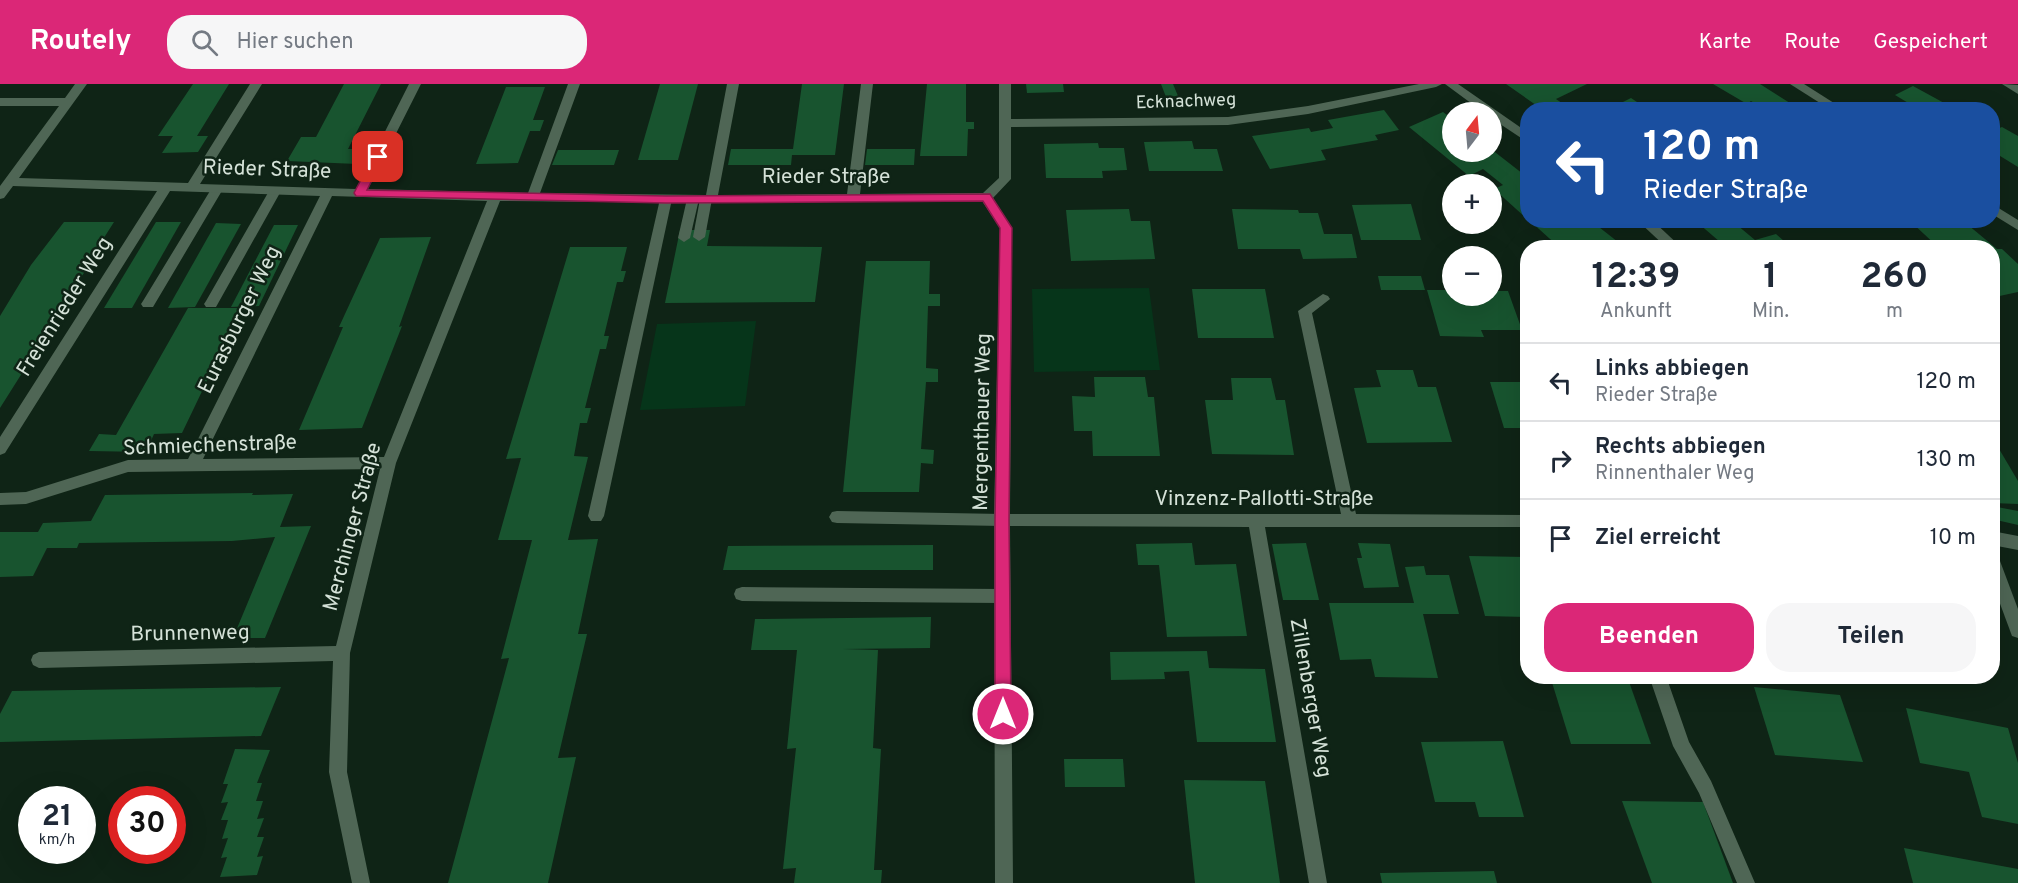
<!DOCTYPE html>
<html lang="de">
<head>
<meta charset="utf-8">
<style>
	:root { --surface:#fff; --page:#f6f6f7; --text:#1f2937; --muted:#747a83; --line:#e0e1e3; --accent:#db2777 }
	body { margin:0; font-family:Overpass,sans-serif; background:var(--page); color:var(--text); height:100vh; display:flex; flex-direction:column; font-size:22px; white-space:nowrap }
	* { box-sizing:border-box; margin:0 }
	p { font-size:20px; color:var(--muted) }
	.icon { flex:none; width:33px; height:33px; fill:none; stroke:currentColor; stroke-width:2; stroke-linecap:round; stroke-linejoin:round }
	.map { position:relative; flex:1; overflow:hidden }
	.side { position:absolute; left:1520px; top:156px; width:480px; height:444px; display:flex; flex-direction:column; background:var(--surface); border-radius:24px; box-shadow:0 6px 24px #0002 }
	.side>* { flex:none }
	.hud { position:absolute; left:1520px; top:18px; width:480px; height:126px; border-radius:24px; box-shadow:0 6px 24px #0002; background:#1a4fa0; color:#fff; overflow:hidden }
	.needle { width:39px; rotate:16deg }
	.controls { position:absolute; left:1442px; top:18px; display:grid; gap:12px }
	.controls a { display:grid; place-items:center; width:60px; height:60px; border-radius:50%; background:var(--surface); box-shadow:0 6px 24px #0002; font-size:30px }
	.speed { position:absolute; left:18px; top:702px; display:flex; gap:12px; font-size:30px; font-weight:700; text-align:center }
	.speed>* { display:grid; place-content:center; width:78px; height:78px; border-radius:50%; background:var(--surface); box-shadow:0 6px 24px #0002; line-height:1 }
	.speed small { font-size:15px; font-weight:400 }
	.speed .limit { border:9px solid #d22; background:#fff; color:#111 }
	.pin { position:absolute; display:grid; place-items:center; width:51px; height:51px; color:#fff; margin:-26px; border-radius:12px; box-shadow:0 3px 9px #0006 }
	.me { position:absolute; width:66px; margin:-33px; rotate:0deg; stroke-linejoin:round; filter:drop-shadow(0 0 4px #0008) }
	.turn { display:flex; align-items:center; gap:21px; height:126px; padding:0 24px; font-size:27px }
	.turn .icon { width:78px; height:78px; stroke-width:2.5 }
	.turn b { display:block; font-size:42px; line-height:51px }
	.eta { display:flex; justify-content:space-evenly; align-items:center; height:102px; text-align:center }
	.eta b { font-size:36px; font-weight:700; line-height:42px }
	.cta { display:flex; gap:12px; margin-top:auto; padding:12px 24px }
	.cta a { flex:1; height:69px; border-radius:24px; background:var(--accent); color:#fff; font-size:24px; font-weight:700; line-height:69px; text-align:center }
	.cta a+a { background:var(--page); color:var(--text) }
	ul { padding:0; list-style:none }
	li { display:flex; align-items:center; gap:18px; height:78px; padding:0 24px; border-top:2px solid var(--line) }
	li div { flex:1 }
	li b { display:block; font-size:22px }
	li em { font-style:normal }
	header { display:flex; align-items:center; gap:36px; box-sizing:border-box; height:84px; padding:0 30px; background:var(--accent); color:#fff }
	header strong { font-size:28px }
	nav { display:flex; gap:33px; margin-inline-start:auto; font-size:21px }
	.search { width:420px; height:54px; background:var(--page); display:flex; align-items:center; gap:15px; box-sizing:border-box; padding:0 21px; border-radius:24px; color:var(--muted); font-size:22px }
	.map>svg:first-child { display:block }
	.green { fill:#06351a }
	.building { fill:#18542f }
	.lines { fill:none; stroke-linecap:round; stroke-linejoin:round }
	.lane { fill:#4f6655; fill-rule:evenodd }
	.street { fill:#4f6655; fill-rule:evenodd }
	.secondary { fill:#4f6655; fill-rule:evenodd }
	.route { fill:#db2777; stroke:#8e194d; stroke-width:1.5 }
	.labels { text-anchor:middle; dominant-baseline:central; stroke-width:5; stroke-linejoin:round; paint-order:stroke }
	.far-street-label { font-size:18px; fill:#d5e2d8; stroke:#0f2416 }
	.street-label { font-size:21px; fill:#d5e2d8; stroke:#0f2416 }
</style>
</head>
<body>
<header>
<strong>Routely</strong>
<div class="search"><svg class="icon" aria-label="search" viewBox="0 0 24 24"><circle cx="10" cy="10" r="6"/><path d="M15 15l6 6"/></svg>Hier suchen</div>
<nav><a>Karte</a><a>Route</a><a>Gespeichert</a></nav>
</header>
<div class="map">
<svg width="2018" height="799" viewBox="0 0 2018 799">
	<rect width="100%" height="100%" fill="#0f2416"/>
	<!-- green -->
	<g class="green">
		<polygon points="1149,204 1160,286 1034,288 1032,205"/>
		<polygon points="756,237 745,322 640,326 657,240"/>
	</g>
	<!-- building -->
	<g class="building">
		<polygon points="193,0 229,0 197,52 208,52 198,68 162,69 173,52 158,52"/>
		<polygon points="344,0 381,0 348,65 364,65 357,80 287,77 301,53 316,53"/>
		<polygon points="660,0 698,0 678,76 638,76"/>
		<polygon points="802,0 844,0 835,71 792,71 791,81 728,81 731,65 793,65"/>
		<polygon points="927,0 966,0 966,38 974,38 974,45 968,45 967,72 920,72"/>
		<polygon points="1026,0 1063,0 1064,8 1027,9"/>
		<polygon points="1161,0 1173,0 1178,12 1166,13"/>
		<polygon points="1506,0 1587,0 1556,15 1572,26 1543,26"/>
		<polygon points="1713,0 1760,0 1801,26 1765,26 1751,17 1747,20"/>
		<polygon points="1913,2 1946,20 1955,26 1920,26 1895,11"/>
		<polygon points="506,3 545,3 533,36 544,36 540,47 530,47 518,79 476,80"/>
		<polygon points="1631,14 1649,26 1607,26"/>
		<polygon points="1384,26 1399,46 1375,51 1378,56 1321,66 1326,76 1270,85 1252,52 1309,44 1311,48 1333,44 1328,36"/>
		<polygon points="1443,28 1452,35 1452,68 1491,68 1491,65 1527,93 1527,135 1494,105 1503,101 1483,85 1469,92 1409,43"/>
		<polygon points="2002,43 2018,52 2018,83 1992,67 1992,47"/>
		<polygon points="1192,57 1194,65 1217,65 1223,87 1149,87 1144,58"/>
		<polygon points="1098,59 1099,64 1124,64 1127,86 1102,87 1103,94 1046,94 1044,60"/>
		<polygon points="867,65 915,65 914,81 865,81"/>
		<polygon points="558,66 619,66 614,81 552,81"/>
		<polygon points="1411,120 1421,156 1361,156 1352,121"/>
		<polygon points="1129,125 1131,137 1150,137 1155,175 1071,177 1066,126"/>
		<polygon points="1232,125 1298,126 1299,129 1318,129 1324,150 1352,150 1357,174 1303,175 1300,165 1238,165"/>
		<polygon points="1529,136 1590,136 1618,158 1615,160 1619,164 1560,164"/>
		<polygon points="1705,136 1736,136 1740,140 1737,141 1755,156 1776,150 1792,164 1727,164 1698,139"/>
		<polygon points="1909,136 1962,136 1997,165 2002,165 2018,180 2018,208 1995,213 1992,210 1992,164 1939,164"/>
		<polygon points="64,138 114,138 100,160 103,160 45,248 48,248 0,324 0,232 31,181"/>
		<polygon points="156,138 181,138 132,224 104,224"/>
		<polygon points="216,139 241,140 195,223 168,224"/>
		<polygon points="274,141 298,141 259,222 231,223"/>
		<polygon points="680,146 710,146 707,162 822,163 815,218 665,219"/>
		<polygon points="431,153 399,243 402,242 362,344 299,346 343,243 339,243 380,154"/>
		<polygon points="570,163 627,163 621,187 626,187 623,198 617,198 604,252 609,252 606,265 600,265 585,324 591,324 587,339 580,339 574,372 588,373 568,456 598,455 578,550 587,550 558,674 576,673 548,799 448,799 509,574 501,575 532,456 498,456 521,374 506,375"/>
		<polygon points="866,177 930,177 929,210 940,210 940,222 928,222 926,284 938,285 938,298 926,298 921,365 934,366 933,380 921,379 919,408 843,408"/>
		<polygon points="1378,192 1421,192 1425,206 1381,206"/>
		<polygon points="1192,205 1265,205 1274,254 1198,254"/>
		<polygon points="1427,206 1452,206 1452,212 1491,212 1491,207 1508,207 1522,246 1481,246 1484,253 1440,252"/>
		<polygon points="188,224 242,224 182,349 154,350 146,368 89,367 99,350 116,351"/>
		<polygon points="1376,286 1413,286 1418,303 1436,303 1452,358 1367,359 1354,304 1381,303"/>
		<polygon points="1094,293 1145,293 1148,313 1154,313 1160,372 1093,372 1092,347 1074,347 1072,312 1095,313"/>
		<polygon points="1231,294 1271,294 1276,316 1285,316 1294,371 1212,370 1205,316 1233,316"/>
		<polygon points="1490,298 1527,298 1527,344 1504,344"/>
		<polygon points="1992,353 2018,397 2018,420 1992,419"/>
		<polygon points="253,409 252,411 293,410 280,443 311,442 265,554 233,554 275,453 232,457 79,459 77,464 47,464 33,492 0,493 0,448 38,448 43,439 91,437 105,411"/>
		<polygon points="1992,422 2018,427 2018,441 1992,435"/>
		<polygon points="1192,459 1195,481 1236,480 1247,552 1167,553 1159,481 1138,481 1136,460"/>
		<polygon points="1306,459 1319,516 1283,516 1272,460"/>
		<polygon points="1358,459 1390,460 1399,503 1364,504 1357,474 1362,474"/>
		<polygon points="933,461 933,486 723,486 728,462"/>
		<polygon points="1469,472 1527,473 1527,533 1485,532"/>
		<polygon points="1424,482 1426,491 1449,491 1459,530 1423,530 1438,594 1375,593 1371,575 1340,576 1329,519 1414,519 1405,483"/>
		<polygon points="931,533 930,564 843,565 878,566 873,664 881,665 874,786 882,786 881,799 794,799 796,784 783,785 796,664 787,665 797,566 751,566 755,535"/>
		<polygon points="1207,567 1209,584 1265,585 1276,658 1197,658 1189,587 1164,588 1165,595 1111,596 1110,568"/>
		<polygon points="1550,592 1627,592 1651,660 1571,660"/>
		<polygon points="281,603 261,652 0,658 0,630 12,607"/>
		<polygon points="1754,603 1840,611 1863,678 1775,671"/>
		<polygon points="1906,624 2008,644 2018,679 2018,740 1982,733 1969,688 1920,679"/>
		<polygon points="1503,657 1524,733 1479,733 1475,718 1435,718 1421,658"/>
		<polygon points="235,665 270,666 257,699 262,699 256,717 263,717 257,735 264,734 257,753 264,753 257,773 263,772 257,791 220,793 227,773 221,774 228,754 222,755 228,736 221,736 228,718 221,719 228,700 223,700"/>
		<polygon points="1064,675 1123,675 1125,703 1065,703"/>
		<polygon points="1184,696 1265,697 1280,799 1195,799"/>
		<polygon points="1622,717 1703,718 1733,799 1652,799"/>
		<polygon points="1904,764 2018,785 2018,799 1913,799"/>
		<polygon points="1494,787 1497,799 1382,799 1380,789"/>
	</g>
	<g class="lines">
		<!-- lane -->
		<g class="lane">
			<polygon points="217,101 223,105 153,223 143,223 141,220 143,217 213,102"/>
			<polygon points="275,103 281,107 216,223 206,223 204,220 206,217 269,107"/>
			<polygon points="666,111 672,115 604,432 601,437 591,437 588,432 660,115"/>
			<polygon points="693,111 699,115 690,154 684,158 678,154 687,115"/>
			<polygon points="706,111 712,115 705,153 699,157 693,153 700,115"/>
			<polygon points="837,427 1002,430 1007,431 1010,436 1007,441 1002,442 837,439 832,438 829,433 832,428"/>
			<polygon points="742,503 1002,505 1008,507 1010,512 1008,517 1002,519 742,517 736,515 734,510 736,505"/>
		</g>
		<!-- street -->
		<g class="street">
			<path d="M75 0H87L19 94 188 99 250 0H262L200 100 356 105 409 0H421L368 105 528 109 568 0H580L540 109 706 111 727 0H739L718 111 847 110 861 0H873L860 110 983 109 999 94V0H1011V35L1228 33 1308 22 1419 0H1442L1436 3 1308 30 1228 41 1011 43V95L993 114 1012 144 1010 430H1341L1298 227 1323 210 1328 212 1330 215 1312 229 1356 430 1527 431V443H1265L1327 799H1309L1249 443 1010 442 1013 799H995L994 436 1000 144 982 117 711 119 500 117 396 379 350 569 347 688 370 799H352L329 688 333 577 39 584 33 581 31 576 33 571 39 568 336 562 380 385 128 388 26 420 0 421V409L26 408 128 376 188 375 320 112 170 107 5 369 0 371V353L157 107 13 102 4 114 0 115V102L59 22H0V14H65ZM332 112 487 117 384 373 203 375Z"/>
			<polygon points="1445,0 1458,0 1527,48 1527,58 1491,34 1491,28 1483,28"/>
			<polygon points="1790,0 1804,0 1845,26 1831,26"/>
			<polygon points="1992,120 2018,136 2018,146 1992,130"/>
			<polygon points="1637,136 1652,136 1682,164 1667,164"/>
			<polygon points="1992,447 2018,452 2018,466 1992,461"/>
			<polygon points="1992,470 1998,472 2000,477 2018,525 2018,554 2012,552 1992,498"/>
			<polygon points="1649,592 1666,592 1689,658 1711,697 1755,799 1737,799 1699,709 1673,662"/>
		</g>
		<!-- secondary -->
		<polygon class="secondary" points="2002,0 2018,1 2018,10"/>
	</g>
	<!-- route -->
	<polygon class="route" points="378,69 384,73 367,106 666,112 990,110 1012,144 1009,436 1011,630 1008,635 1003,637 997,635 995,630 995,436 1000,144 983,117 666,119 356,112 354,109 373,73"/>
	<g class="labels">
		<!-- far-street labels -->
		<g class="far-street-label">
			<text transform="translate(1186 18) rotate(-2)">Ecknachweg</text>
		</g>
		<!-- street labels -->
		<g class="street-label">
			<text transform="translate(267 86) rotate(2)">Rieder Straße</text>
			<text x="826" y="93">Rieder Straße</text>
			<text transform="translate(65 223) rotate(-58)">Freienrieder Weg</text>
			<text transform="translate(240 236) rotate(-64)">Eurasburger Weg</text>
			<text transform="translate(983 338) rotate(-89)">Mergenthauer Weg</text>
			<text transform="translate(210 362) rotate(-2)">Schmiechenstraße</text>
			<text x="1264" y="415">Vinzenz-Pallotti-Straße</text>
			<text transform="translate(353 443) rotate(-75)">Merchinger Straße</text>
			<text transform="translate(190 550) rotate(-1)">Brunnenweg</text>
			<text transform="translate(1310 614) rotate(80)">Zillenberger Weg</text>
		</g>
	</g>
</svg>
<div class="controls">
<a><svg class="needle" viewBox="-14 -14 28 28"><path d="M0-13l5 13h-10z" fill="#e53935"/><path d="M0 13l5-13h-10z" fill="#747a83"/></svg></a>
<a>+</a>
<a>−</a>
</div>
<div class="speed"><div>21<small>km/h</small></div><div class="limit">30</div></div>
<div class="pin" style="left:378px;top:73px;background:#d93025"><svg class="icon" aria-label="arrive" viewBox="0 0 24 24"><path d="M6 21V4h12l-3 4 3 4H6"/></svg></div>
<svg class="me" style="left:1003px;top:630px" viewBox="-20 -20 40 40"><circle r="17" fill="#db2777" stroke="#fff" stroke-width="3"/><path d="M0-11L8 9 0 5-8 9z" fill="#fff"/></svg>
<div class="hud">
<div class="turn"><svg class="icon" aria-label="left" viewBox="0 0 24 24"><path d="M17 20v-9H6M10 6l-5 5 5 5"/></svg><div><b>120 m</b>Rieder Straße</div></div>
</div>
<section class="side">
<div class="eta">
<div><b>12:39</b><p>Ankunft</p></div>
<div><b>1</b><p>Min.</p></div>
<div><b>260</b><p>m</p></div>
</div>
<ul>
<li><svg class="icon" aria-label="left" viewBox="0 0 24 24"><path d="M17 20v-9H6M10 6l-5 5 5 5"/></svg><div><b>Links abbiegen</b><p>Rieder Straße</p></div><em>120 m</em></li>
<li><svg class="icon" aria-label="right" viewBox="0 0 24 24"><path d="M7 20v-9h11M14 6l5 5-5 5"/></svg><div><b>Rechts abbiegen</b><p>Rinnenthaler Weg</p></div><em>130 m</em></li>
<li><svg class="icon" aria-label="arrive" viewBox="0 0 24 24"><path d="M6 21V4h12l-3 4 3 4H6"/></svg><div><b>Ziel erreicht</b></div><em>10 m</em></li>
</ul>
<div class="cta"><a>Beenden</a><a>Teilen</a></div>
</section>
</div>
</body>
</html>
